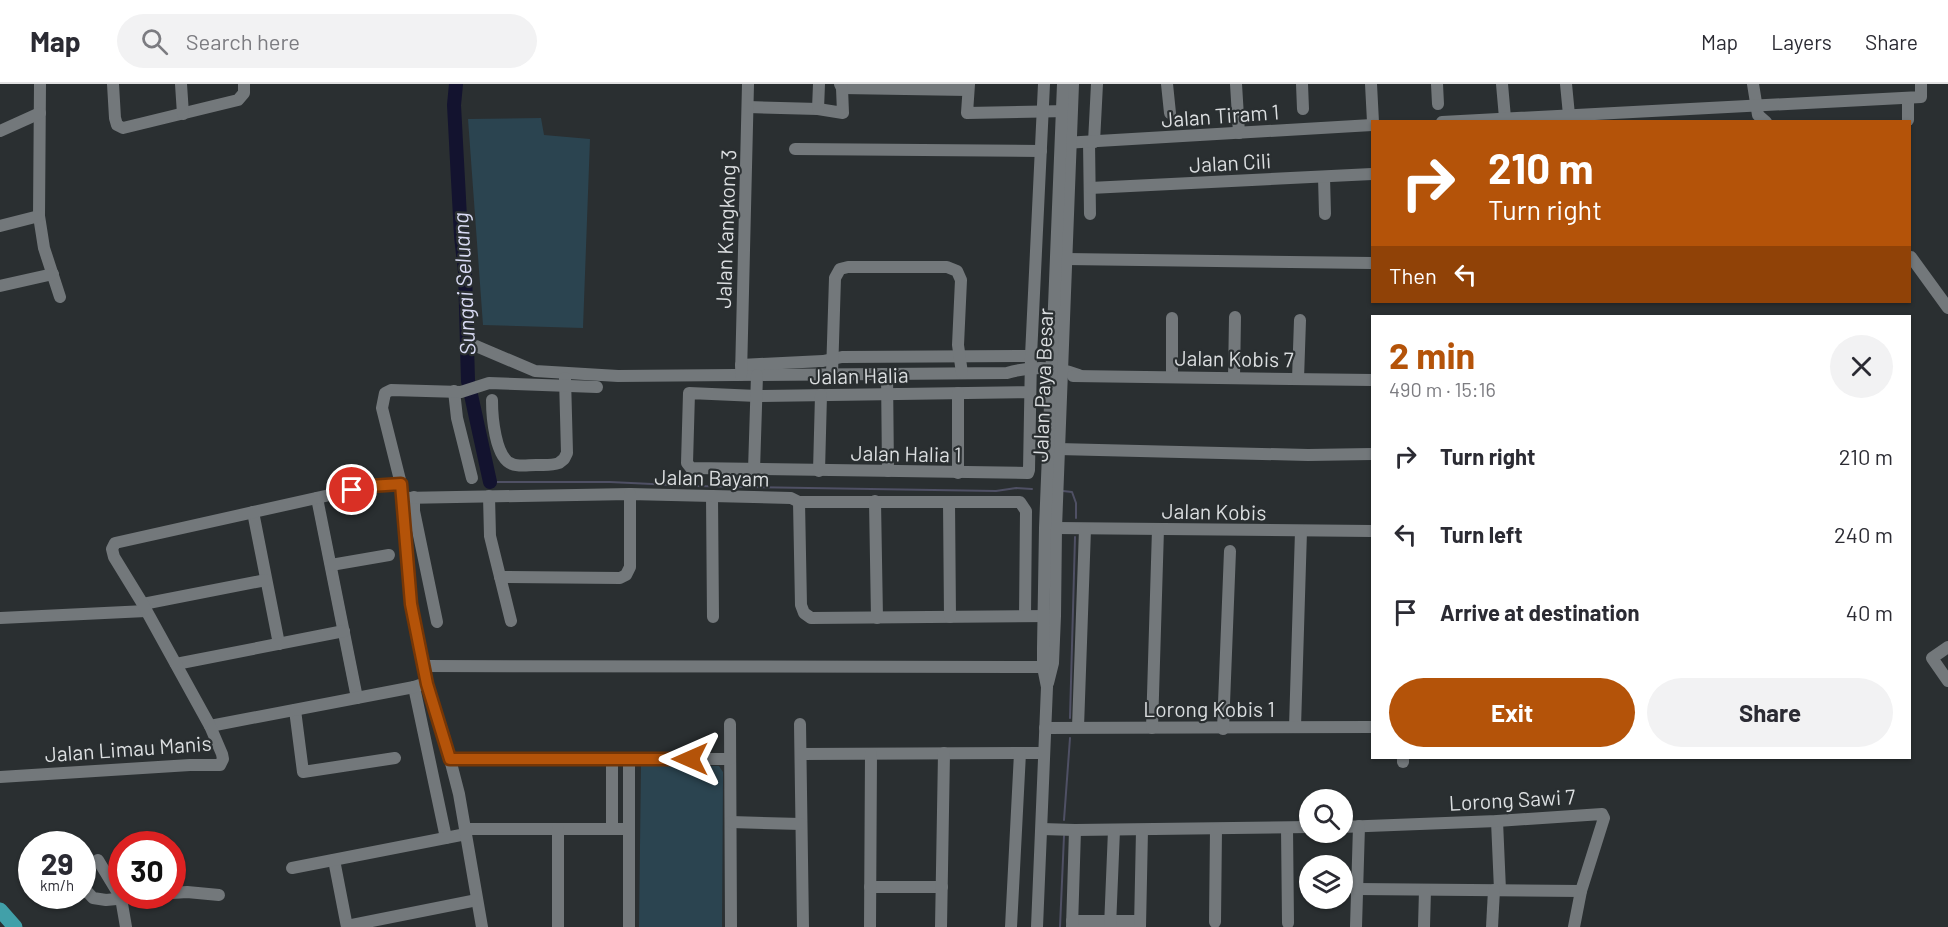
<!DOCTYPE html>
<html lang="en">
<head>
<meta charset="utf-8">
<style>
	:root { --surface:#fff; --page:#f2f2f3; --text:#2b2b33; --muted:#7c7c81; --line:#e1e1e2; --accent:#b45309 }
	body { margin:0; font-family:Barlow,sans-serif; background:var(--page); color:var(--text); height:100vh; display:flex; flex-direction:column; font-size:22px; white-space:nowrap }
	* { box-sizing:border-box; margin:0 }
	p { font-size:20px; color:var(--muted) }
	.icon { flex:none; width:33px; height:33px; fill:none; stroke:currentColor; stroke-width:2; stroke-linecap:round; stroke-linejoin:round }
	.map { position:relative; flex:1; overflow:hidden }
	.panel { position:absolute; left:1371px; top:231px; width:540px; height:444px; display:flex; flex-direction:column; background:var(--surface); border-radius:0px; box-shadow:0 2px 4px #0004 }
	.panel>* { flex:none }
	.hud { position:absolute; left:1371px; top:36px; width:540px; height:183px; border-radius:0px; box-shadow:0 2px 4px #0004; background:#b45309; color:#fff; overflow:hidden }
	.tools { position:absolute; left:1299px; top:705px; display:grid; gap:12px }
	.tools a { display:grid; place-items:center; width:54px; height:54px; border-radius:50%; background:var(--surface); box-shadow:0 2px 4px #0004; font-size:30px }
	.speed { position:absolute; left:18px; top:747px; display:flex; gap:12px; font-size:30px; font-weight:700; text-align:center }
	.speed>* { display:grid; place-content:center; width:78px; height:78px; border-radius:50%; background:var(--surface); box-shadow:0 2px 4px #0004; line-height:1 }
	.speed small { font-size:15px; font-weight:400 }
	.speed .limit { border:9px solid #d22; background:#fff; color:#111 }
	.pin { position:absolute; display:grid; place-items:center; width:51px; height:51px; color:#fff; margin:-26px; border:3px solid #fff; border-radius:50%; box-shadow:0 2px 6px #0007 }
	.me { position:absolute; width:66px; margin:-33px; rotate:270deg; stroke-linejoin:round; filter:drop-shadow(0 0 4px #0008) }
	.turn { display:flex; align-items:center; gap:21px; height:126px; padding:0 18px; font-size:27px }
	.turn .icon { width:78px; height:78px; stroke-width:2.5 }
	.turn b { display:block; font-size:42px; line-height:51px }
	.then { display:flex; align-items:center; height:57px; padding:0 18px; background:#0003; gap:12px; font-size:22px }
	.round { display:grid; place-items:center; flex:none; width:63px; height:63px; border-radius:32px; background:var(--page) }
	.head { display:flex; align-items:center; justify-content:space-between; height:102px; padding:0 18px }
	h1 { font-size:36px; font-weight:700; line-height:45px; color:var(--accent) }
	.action { display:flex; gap:12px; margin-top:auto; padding:12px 18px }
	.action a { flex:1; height:69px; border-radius:36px; background:var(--accent); color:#fff; font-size:24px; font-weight:700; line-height:69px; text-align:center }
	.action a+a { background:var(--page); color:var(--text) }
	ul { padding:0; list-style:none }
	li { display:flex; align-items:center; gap:18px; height:78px; padding:0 18px }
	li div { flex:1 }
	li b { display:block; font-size:22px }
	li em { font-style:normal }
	header { display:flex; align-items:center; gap:36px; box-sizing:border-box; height:84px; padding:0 30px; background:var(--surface); border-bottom:2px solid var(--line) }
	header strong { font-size:28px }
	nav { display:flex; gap:33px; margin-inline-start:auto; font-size:21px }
	.search { width:420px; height:54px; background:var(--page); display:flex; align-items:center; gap:15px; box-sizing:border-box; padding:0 21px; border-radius:33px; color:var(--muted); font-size:22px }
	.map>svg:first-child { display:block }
	.green { fill:#2b4450 }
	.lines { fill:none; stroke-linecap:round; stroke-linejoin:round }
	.stream { stroke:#4f5064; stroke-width:2 }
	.river { stroke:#13132f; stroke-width:14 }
	.minor { stroke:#73787b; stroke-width:12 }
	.major { stroke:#41a0a9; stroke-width:15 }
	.route-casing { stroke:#753606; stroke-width:15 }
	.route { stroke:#b45309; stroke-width:10 }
	.labels { text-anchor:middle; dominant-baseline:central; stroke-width:4.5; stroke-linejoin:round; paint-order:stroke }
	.street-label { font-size:21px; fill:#dbdee0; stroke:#2a2f31 }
	.water-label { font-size:22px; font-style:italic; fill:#d9dbf4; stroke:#2a2f31 }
</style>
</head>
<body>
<header>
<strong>Map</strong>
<div class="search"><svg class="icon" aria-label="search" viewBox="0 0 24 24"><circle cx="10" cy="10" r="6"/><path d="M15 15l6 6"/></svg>Search here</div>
<nav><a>Map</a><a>Layers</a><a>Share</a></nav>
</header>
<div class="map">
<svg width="1948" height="843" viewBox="0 0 1948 843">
	<rect width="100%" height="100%" fill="#2a2f31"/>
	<!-- green -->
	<g class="green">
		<polygon points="541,34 544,51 590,55 583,244 483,241 468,35"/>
		<polygon points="641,682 719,682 723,688 722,843 639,843"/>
	</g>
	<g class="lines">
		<!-- stream -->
		<g class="stream">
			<polyline points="490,398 610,398 694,402 996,407 1016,404 1032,405"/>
			<polyline points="1063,407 1072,408 1076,419 1076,434"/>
			<polyline points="1070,634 1075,453"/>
			<polyline points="1064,736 1070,654"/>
			<polyline points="1060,843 1064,752"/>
		</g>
		<!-- river -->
		<polyline class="river" points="456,0 454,21 461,152 465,188 468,297 490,398"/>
		<!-- minor -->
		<g class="minor">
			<polyline points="40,0 39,132 44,164 60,213"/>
			<polyline points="113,0 115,34 117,41 123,44 238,16 244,9 244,0"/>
			<polyline points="181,0 183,30"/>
			<polyline points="969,0 967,29 1068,27"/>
			<polyline points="1167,0 1170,29"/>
			<polyline points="1236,0 1239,49"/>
			<polyline points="1302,0 1303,25"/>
			<polyline points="1371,0 1373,38"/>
			<polyline points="1437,0 1438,20"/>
			<polyline points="1502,0 1505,34"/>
			<polyline points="1566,0 1569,31"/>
			<polyline points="1753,0 1758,31 1766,38"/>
			<polyline points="842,4 968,6"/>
			<polyline points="1908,14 1908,36"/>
			<polyline points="748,23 818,25 843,29 842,4 840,0"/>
			<polyline points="818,25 819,0"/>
			<polyline points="1442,38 1921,13 1921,0"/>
			<polyline points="0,47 40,29"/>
			<polyline points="1089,58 1090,130"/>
			<polyline points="1094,58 1097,0"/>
			<polyline points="1064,59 1372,41"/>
			<polyline points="795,65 1041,67"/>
			<polyline points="1324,93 1325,130"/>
			<polyline points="1090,104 1372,90"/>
			<polyline points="0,142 39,132"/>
			<polyline points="1910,173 1911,173 1948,224"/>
			<polyline points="1066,175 1372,179"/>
			<polyline points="0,202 53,190"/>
			<polyline points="1172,234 1172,292"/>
			<path d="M476 262 535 287 618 292 1007 289C1031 282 1055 282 1079 291"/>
			<polyline points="741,281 823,277 842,273 1031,272"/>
			<polyline points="832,290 835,194 840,185 848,183 947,183 957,187 961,196 958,261 962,289"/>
			<polyline points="887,290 888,387"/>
			<polyline points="741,291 748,0"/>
			<polyline points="1073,292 1372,296"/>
			<polyline points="1234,294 1235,233"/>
			<polyline points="1298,295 1300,236"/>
			<polyline points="454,307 457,334 472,394"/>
			<polyline points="1030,308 757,312 689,309 687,379 691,384 1028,389 1029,386 1031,272 1044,0"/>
			<polyline points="958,309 958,389"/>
			<path d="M492 316C492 332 495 374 512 380 519 383 528 381 536 381 544 381 551 382 559 379L564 375 567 369 565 294"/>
			<polyline points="1058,365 1308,371 1372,370"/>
			<polyline points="754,386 757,291"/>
			<polyline points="819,387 821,311"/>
			<polyline points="489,412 490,452 511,537"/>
			<polyline points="712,412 713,533"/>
			<polyline points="414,413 414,427 437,538"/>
			<polyline points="317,414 357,614"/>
			<polyline points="402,414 630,410 791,414 799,418 1020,418 1026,427 1025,532"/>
			<polyline points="875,417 877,534"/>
			<polyline points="799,418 801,521 804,529 811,534 1052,532"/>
			<polyline points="949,418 950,533"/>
			<polyline points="253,428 279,560"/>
			<polyline points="1056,444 1372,447"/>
			<polyline points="331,481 389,471"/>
			<polyline points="500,493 620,494 626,491 630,483 630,410"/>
			<polyline points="143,520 266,496"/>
			<polyline points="0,534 146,527"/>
			<polyline points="1948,563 1932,574 1948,597"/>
			<polyline points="176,580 344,547"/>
			<polyline points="423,582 1043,583"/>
			<polyline points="1048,599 1053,579 1055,532 1056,444 1073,0"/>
			<polyline points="420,601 414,603 446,754"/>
			<polyline points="295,626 303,688 395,674"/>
			<polyline points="730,640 731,843"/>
			<polyline points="800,640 803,843"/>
			<polyline points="210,642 414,603"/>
			<polyline points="1078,643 1085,445"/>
			<polyline points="1295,643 1301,447"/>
			<polyline points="1045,644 1372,643"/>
			<polyline points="1152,644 1158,445"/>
			<polyline points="1223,645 1230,467"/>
			<polyline points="801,670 1044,669"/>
			<polyline points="1403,674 1403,678"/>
			<polyline points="450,675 730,675"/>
			<polyline points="612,675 612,745"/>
			<polyline points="0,693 190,681 220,681 223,675 222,670 210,642 141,517 114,473 112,465 115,459 370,402 401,400"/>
			<polyline points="1497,737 1500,806"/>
			<polyline points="731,738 801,740"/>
			<polyline points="1342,743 1497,737 1602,730 1604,734 1581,807 1574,843"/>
			<polyline points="1287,744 1288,839"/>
			<polyline points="465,745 629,745"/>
			<polyline points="1042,745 1075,746 1310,743"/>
			<polyline points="98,776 121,814 126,843"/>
			<polyline points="334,776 347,843"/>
			<polyline points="292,784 466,750"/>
			<polyline points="82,802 93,814 106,816 148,812"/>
			<polyline points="870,803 942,803"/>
			<polyline points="1357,805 1581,807"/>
			<polyline points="172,809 187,808 219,811"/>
			<polyline points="1072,837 1140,837"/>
			<polyline points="1215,838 1216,745"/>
			<polyline points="347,842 477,816"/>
			<polyline points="482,843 459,710 444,652 427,600 411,520 401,400 382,324 385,309 391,306 461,308 489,299 597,303"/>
			<polyline points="558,843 558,745"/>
			<polyline points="629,843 629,675"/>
			<polyline points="870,843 871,670"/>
			<polyline points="941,843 944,669"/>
			<polyline points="1011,843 1020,669"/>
			<polyline points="1037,843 1047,603 1043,583 1043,564 1045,444 1063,0"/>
			<polyline points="1072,843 1075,746"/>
			<polyline points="1110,843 1114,746"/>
			<polyline points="1140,843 1142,746"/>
			<polyline points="1356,843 1359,742"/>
			<polyline points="1424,843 1425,806"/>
			<polyline points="1492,843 1494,806"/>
		</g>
		<!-- major -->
		<polyline class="major" points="0,826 15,843"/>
	</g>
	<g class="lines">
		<defs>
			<polyline id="route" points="352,406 370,402 401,400 411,520 427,600 450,675 690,675"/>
		</defs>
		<!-- route casing -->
		<use href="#route" class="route-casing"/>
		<!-- route -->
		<use href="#route" class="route"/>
	</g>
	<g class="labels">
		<!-- street labels -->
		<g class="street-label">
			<text transform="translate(1220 31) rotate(-4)">Jalan Tiram 1</text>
			<text transform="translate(1230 78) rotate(-3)">Jalan Cili</text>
			<text transform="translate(725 145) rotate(-88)">Jalan Kangkong 3</text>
			<text transform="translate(1234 274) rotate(1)">Jalan Kobis 7</text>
			<text transform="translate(859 291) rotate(-1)">Jalan Halia</text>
			<text transform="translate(1042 301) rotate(-88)">Jalan Paya Besar</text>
			<text transform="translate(906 369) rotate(1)">Jalan Halia 1</text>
			<text transform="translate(712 393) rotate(1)">Jalan Bayam</text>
			<text transform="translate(1214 427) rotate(1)">Jalan Kobis</text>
			<text x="1209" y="624">Lorong Kobis 1</text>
			<text transform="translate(128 664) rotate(-4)">Jalan Limau Manis</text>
			<text transform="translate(1512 715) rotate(-3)">Lorong Sawi 7</text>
		</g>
		<!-- water labels -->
		<g class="water-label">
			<text transform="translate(463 200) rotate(-93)">Sungai Seluang</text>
		</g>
	</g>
</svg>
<div class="tools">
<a><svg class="icon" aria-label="search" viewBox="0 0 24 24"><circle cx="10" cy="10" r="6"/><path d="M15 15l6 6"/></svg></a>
<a><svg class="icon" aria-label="layers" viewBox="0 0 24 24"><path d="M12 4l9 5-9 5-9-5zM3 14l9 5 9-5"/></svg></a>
</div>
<div class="speed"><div>29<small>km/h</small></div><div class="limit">30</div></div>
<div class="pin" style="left:352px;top:406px;background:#d93025"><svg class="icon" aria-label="arrive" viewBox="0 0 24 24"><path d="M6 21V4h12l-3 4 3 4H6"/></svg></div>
<svg class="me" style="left:690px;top:675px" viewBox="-20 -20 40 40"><path d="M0-17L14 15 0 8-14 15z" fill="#b45309" stroke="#fff" stroke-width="4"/></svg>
<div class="hud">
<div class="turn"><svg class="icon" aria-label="right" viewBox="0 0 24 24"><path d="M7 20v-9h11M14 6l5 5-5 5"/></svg><div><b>210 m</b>Turn right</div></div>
<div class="then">Then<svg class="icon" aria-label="left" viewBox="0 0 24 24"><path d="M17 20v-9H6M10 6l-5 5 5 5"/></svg></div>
</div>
<section class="panel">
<div class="head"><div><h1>2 min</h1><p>490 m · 15:16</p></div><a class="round"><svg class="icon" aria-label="close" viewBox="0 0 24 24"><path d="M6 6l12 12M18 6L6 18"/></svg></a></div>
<ul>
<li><svg class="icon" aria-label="right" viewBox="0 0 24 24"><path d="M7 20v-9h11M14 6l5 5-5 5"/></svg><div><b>Turn right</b></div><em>210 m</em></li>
<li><svg class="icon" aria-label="left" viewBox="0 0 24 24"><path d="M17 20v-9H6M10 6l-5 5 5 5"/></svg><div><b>Turn left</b></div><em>240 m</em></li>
<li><svg class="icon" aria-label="arrive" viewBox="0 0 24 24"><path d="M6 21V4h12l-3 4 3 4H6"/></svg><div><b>Arrive at destination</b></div><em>40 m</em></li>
</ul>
<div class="action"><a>Exit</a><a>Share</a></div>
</section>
</div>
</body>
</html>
